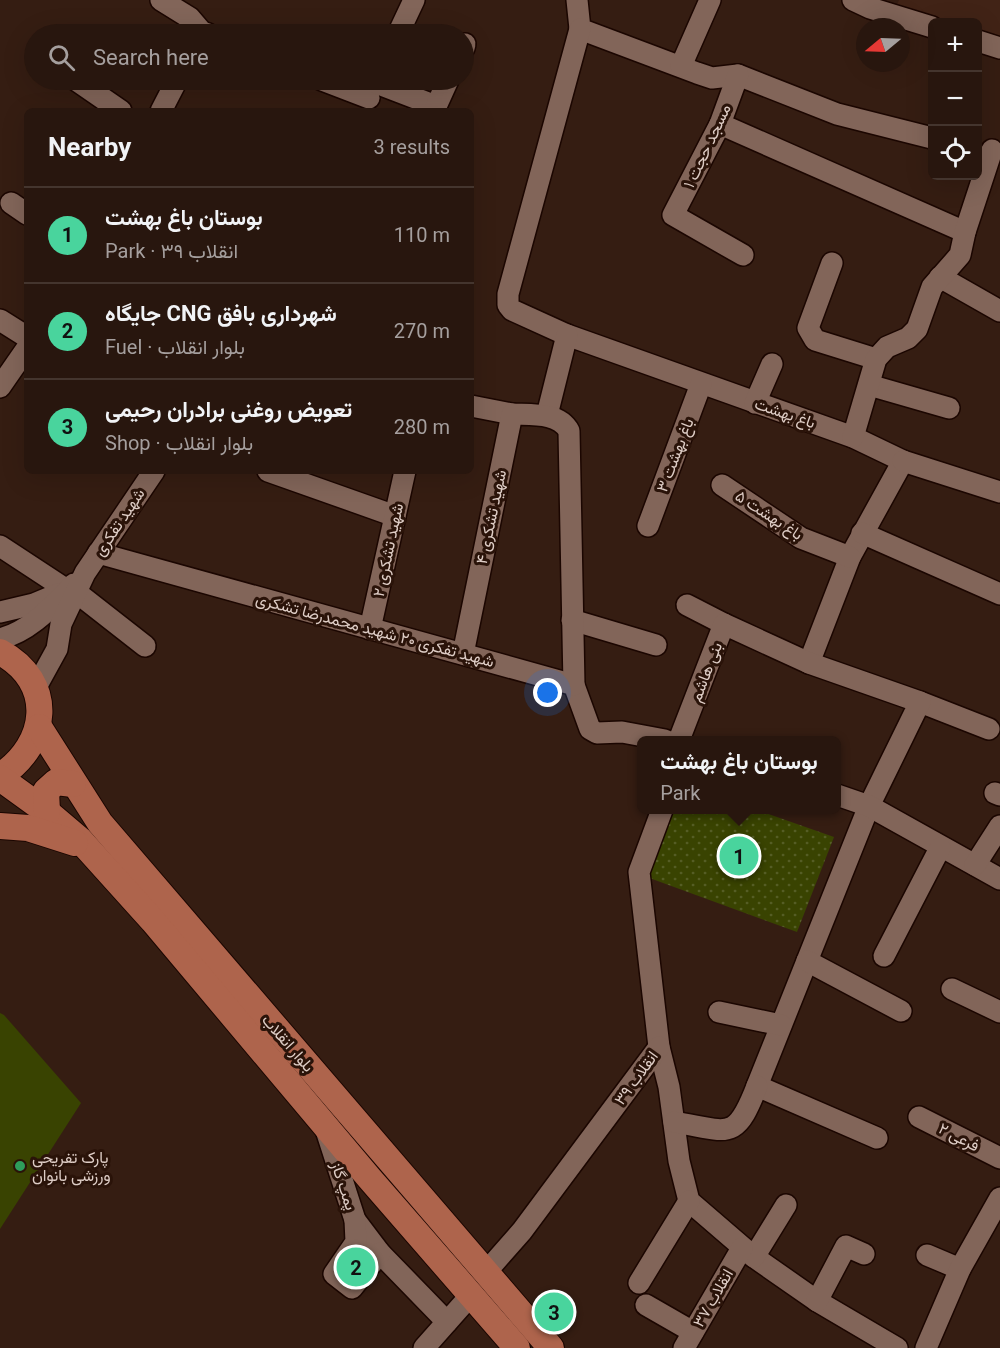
<!DOCTYPE html>
<html lang="en">
<head>
<meta charset="utf-8">
<style>
	:root { --surface:#28160e; --page:#34231c; --text:#f1f3f6; --muted:#a59f9e; --line:#44352e; --accent:#49d49d }
	body { margin:0; font-family:Roboto,Vazirmatn,sans-serif; background:var(--page); color:var(--text) }
	.controls { position:absolute; right:18px; top:18px; display:grid; overflow:hidden; border-radius:9px; box-shadow:0 6px 24px #0002 }
	.controls button { width:54px; height:54px; display:grid; place-items:center; padding:0; border:0; border-bottom:2px solid var(--line); background:var(--surface); color:var(--text); font:30px sans-serif }
	.compass { position:absolute; left:856px; top:18px; width:54px; height:54px; border-radius:50%; background:var(--surface); box-shadow:0 6px 24px #0002; rotate:251deg }
	.you { position:absolute; left:548px; top:693px; width:21px; height:21px; margin:-15px; border:4px solid #fff; border-radius:50%; background:#1a73e8; box-shadow:0 0 0 9px #1a73e833 }
	.badge { display:grid; place-items:center; width:39px; height:39px; border-radius:50%; background:var(--accent); color:#111; font-size:20px; font-weight:700 }
	.pin { position:absolute; translate:-50% -50%; border:3px solid #fff; box-shadow:0 2px 6px #0006 }
	.popup { position:absolute; left:637px; top:736px; width:204px; height:78px; box-sizing:border-box; display:grid; place-content:center; border-radius:9px; background:var(--surface); filter:drop-shadow(0 2px 4px #0005); font-size:20px; white-space:nowrap; color:var(--muted) }
	.popup b { font-size:22px; color:var(--text) }
	.popup::after { content:''; position:absolute; left:50%; top:100%; margin-left:-12px; border:12px solid transparent; border-top-color:var(--surface) }
	.list { margin:0; padding:0; list-style:none }
	h2 { display:flex; justify-content:space-between; align-items:center; height:78px; margin:0; padding:0 24px; font-size:26px }
	h2 small { font-size:20px; font-weight:400; color:var(--muted) }
	.list li { display:grid; grid-template-columns:39px 1fr auto; gap:18px; align-items:center; box-sizing:border-box; height:96px; padding:0 24px; border-top:2px solid var(--line) }
	.list b { display:block; font-size:22px; white-space:nowrap }
	.list p { margin:0; font-size:20px; white-space:nowrap; color:var(--muted) }
	.list em { font-size:20px; font-style:normal; color:var(--muted) }
	.icon { flex:none; width:33px; height:33px; fill:none; stroke:currentColor; stroke-width:2; stroke-linecap:round; stroke-linejoin:round }
	.map { position:relative; flex:none; width:1000px; height:1348px; overflow:hidden }
	.search { position:absolute; background:var(--surface); box-shadow:0 6px 24px #0002; left:24px; top:24px; width:450px; height:66px; display:flex; align-items:center; gap:15px; box-sizing:border-box; padding:0 21px; border-radius:33px; color:var(--muted); font-size:22px }
	.panel { position:absolute; background:var(--surface); box-shadow:0 6px 24px #0002; left:24px; top:108px; width:450px; height:366px; border-radius:9px }
	.map>svg:first-child { display:block }
	.built { fill:#412316 }
	.grass { fill:#394301 }
	.park { fill:url(#park-dots) }
	.lines { fill:none; stroke-linecap:round; stroke-linejoin:round }
	.minor-casing { stroke:#1b0601; stroke-width:24 }
	.major-casing { stroke:#1b0601; stroke-width:28 }
	.minor { stroke:#826559; stroke-width:21 }
	.major { stroke:#ae644c; stroke-width:26 }
	.leisure-dot { fill:#2e9e5b; stroke:#2a1309; stroke-width:2 }
	.labels { text-anchor:middle; dominant-baseline:central; stroke-width:6; stroke-linejoin:round; paint-order:stroke }
	.street-label { font-size:16px; fill:#decdc6; stroke:#2a1309 }
	.poi-label { font-size:16px; fill:#decdc6; stroke:#2a1309; text-anchor:start }
</style>
</head>
<body>
<div class="map">
<svg width="1000" height="1348" viewBox="0 0 1000 1348">
	<defs>
		<pattern id="park-dots" width="8" height="8" patternUnits="userSpaceOnUse" patternTransform="scale(1.5)"><rect width="8" height="8" fill="#394301"/><path d="M2 2h.1M6 6h.1" fill="none" stroke="#555d25" stroke-width="1.8" stroke-linecap="round"/></pattern>
	</defs>
	<rect width="100%" height="100%" fill="#351d12"/>
	<polygon class="built" points="899,0 1000,0 1000,39 978,32 978,22 943,22 895,9"/>
	<polygon class="grass" points="0,1013 4,1015 81,1103 0,1229"/>
	<polygon class="park" points="669,810 757,810 834,837 797,932 644,876"/>
	<g class="lines">
		<g class="minor-casing">
			<g id="minor">
				<polyline points="161,0 190,18 202,32 208,34"/>
				<polyline points="577,0 580,29 697,73 712,78 738,75 837,114 932,138"/>
				<polyline points="853,0 870,8 932,27"/>
				<polyline points="580,29 508,294 508,305 512,310 567,335 853,437 903,461 850,557 809,663"/>
				<polyline points="398,34 414,0"/>
				<polyline points="978,41 1000,48"/>
				<polyline points="464,48 465,44"/>
				<polyline points="681,66 710,0"/>
				<polyline points="738,75 720,124 673,215 743,255"/>
				<polyline points="76,80 121,111"/>
				<polyline points="322,80 369,98"/>
				<polyline points="376,83 436,106"/>
				<polyline points="161,111 177,80"/>
				<polyline points="434,111 448,80"/>
				<polyline points="720,124 965,232"/>
				<polyline points="11,203 27,214"/>
				<polyline points="832,263 808,328 815,340 876,359"/>
				<polyline points="940,277 1000,311"/>
				<polyline points="0,320 27,337"/>
				<polyline points="869,385 949,408"/>
				<polyline points="0,387 27,348"/>
				<polyline points="755,403 772,364"/>
				<polyline points="471,406 512,414"/>
				<polyline points="547,415 567,335"/>
				<polyline points="853,437 876,359 887,347 908,338 917,329 932,287 960,255 965,232 992,150"/>
				<polyline points="903,461 1000,492"/>
				<polyline points="268,471 395,516"/>
				<polyline points="722,485 801,538 850,557"/>
				<polyline points="648,526 701,384"/>
				<polyline points="862,533 1000,594"/>
				<polyline points="0,546 67,590"/>
				<polyline points="98,553 574,685 590,729 597,733 622,732 665,740"/>
				<polyline points="76,592 145,646"/>
				<polyline points="687,605 724,624"/>
				<polyline points="0,612 34,604 58,594"/>
				<polyline points="572,620 656,645"/>
				<polyline points="370,629 405,471"/>
				<path d="M0,639C31,631 52,606 74,584"/>
				<path d="M463,654L512,414C531,415 559,412 569,431L574,685"/>
				<polyline points="35,689 57,649 61,624 85,573 154,471"/>
				<polyline points="920,702 989,729"/>
				<polyline points="679,740 724,624 809,663 920,702 869,806 757,1086 877,1138"/>
				<polyline points="995,793 1000,795"/>
				<polyline points="837,795 869,806 1000,879"/>
				<polyline points="662,810 639,872 659,1047 669,1087 679,1161 689,1201 754,1257 817,1301 897,1348"/>
				<polyline points="975,865 1000,826"/>
				<polyline points="884,956 940,848"/>
				<polyline points="807,961 901,1011"/>
				<polyline points="952,989 1000,1012"/>
				<polyline points="719,1012 781,1025"/>
				<polyline points="919,1117 1000,1158"/>
				<path d="M674,1122C729,1131 735,1143 757,1086"/>
				<polyline points="326,1130 355,1220 380,1253 447,1322"/>
				<polyline points="355,1220 356,1242 334,1274 352,1288 380,1253"/>
				<polyline points="927,1255 960,1269"/>
				<polyline points="754,1257 786,1205"/>
				<polyline points="486,1272 522,1231 659,1047"/>
				<polyline points="639,1283 689,1201"/>
				<polyline points="817,1301 846,1246 864,1254"/>
				<polyline points="646,1305 693,1332"/>
				<polyline points="424,1348 471,1295"/>
				<polyline points="684,1348 742,1248"/>
				<polyline points="926,1348 960,1269 1000,1198"/>
			</g>
		</g>
		<g class="major-casing">
			<g id="major">
				<path d="M0,652C56,682 49,744 0,776"/>
				<polyline points="39,727 100,823 551,1348"/>
				<polyline points="0,778 47,812 80,840 153,921 370,1179 517,1348"/>
				<polyline points="47,812 46,791 56,782 73,784"/>
				<polyline points="0,826 28,828 75,843"/>
			</g>
		</g>
		<use href="#minor" class="minor"/>
		<use href="#major" class="major"/>
	</g>
	<circle class="leisure-dot" cx="20" cy="1166" r="6"/>
	<g class="labels">
		<g class="street-label">
			<text transform="translate(707 146) rotate(-65)">مسجد حجت ۱</text>
			<text transform="translate(785 413) rotate(19)">باغ بهشت</text>
			<text transform="translate(675 455) rotate(-69)">باغ بهشت ۳</text>
			<text transform="translate(769 515) rotate(33)">باغ بهشت ۵</text>
			<text transform="translate(491 517) rotate(-78)">شهید تشکری ۴</text>
			<text transform="translate(119 522) rotate(-56)">شهید تفکری</text>
			<text transform="translate(388 550) rotate(-78)">شهید تشکری ۲</text>
			<text transform="translate(375 630) rotate(15)">شهید تفکری ۲۰ شهید محمدرضا تشکری</text>
			<text transform="translate(706 672) rotate(-69)">بنی هاشم</text>
			<text transform="translate(288 1043) rotate(49)">بلوار انقلاب</text>
			<text transform="translate(636 1078) rotate(-54)">انقلاب ۳۹</text>
			<text transform="translate(959 1137) rotate(27)">فرعی ۲</text>
			<text transform="translate(344 1186) rotate(72)">پمپ گاز</text>
			<text transform="translate(713 1298) rotate(-60)">انقلاب ۳۷</text>
		</g>
		<g class="poi-label">
			<text x="32" y="1157">پارک تفریحی<tspan x="32" dy="18">ورزشی بانوان</tspan></text>
		</g>
	</g>
</svg>
<div class="controls">
<button>+</button>
<button>−</button>
<button><svg class="icon" aria-label="locate" viewBox="0 0 24 24"><circle cx="12" cy="12" r="6"/><path d="M12 2v4M12 18v4M2 12h4M18 12h4"/></svg></button>
</div>
<svg class="compass" viewBox="-18 -18 36 36"><path d="M0-13l5 13h-10z" fill="#e53935"/><path d="M0 13l5-13h-10z" fill="#a59f9e"/></svg>
<div class="you"></div>
<div class="pin badge" style="left:739px;top:856px">1</div>
<div class="popup"><b>بوستان باغ بهشت</b>Park</div>
<div class="pin badge" style="left:356px;top:1267px">2</div>
<div class="pin badge" style="left:554px;top:1312px">3</div>
<div class="search"><svg class="icon" aria-label="search" viewBox="0 0 24 24"><circle cx="10" cy="10" r="6"/><path d="M15 15l6 6"/></svg>Search here</div>
<section class="panel">
<h2>Nearby<small>3 results</small></h2>
<ul class="list">
<li><span class="badge">1</span><div><b>بوستان باغ بهشت</b><p>Park · انقلاب ۳۹</p></div><em>110 m</em></li>
<li><span class="badge">2</span><div><b>جایگاه CNG شهرداری بافق</b><p>Fuel · بلوار انقلاب</p></div><em>270 m</em></li>
<li><span class="badge">3</span><div><b>تعویض روغنی برادران رحیمی</b><p>Shop · بلوار انقلاب</p></div><em>280 m</em></li>
</ul>
</section>
</div>
</body>
</html>
